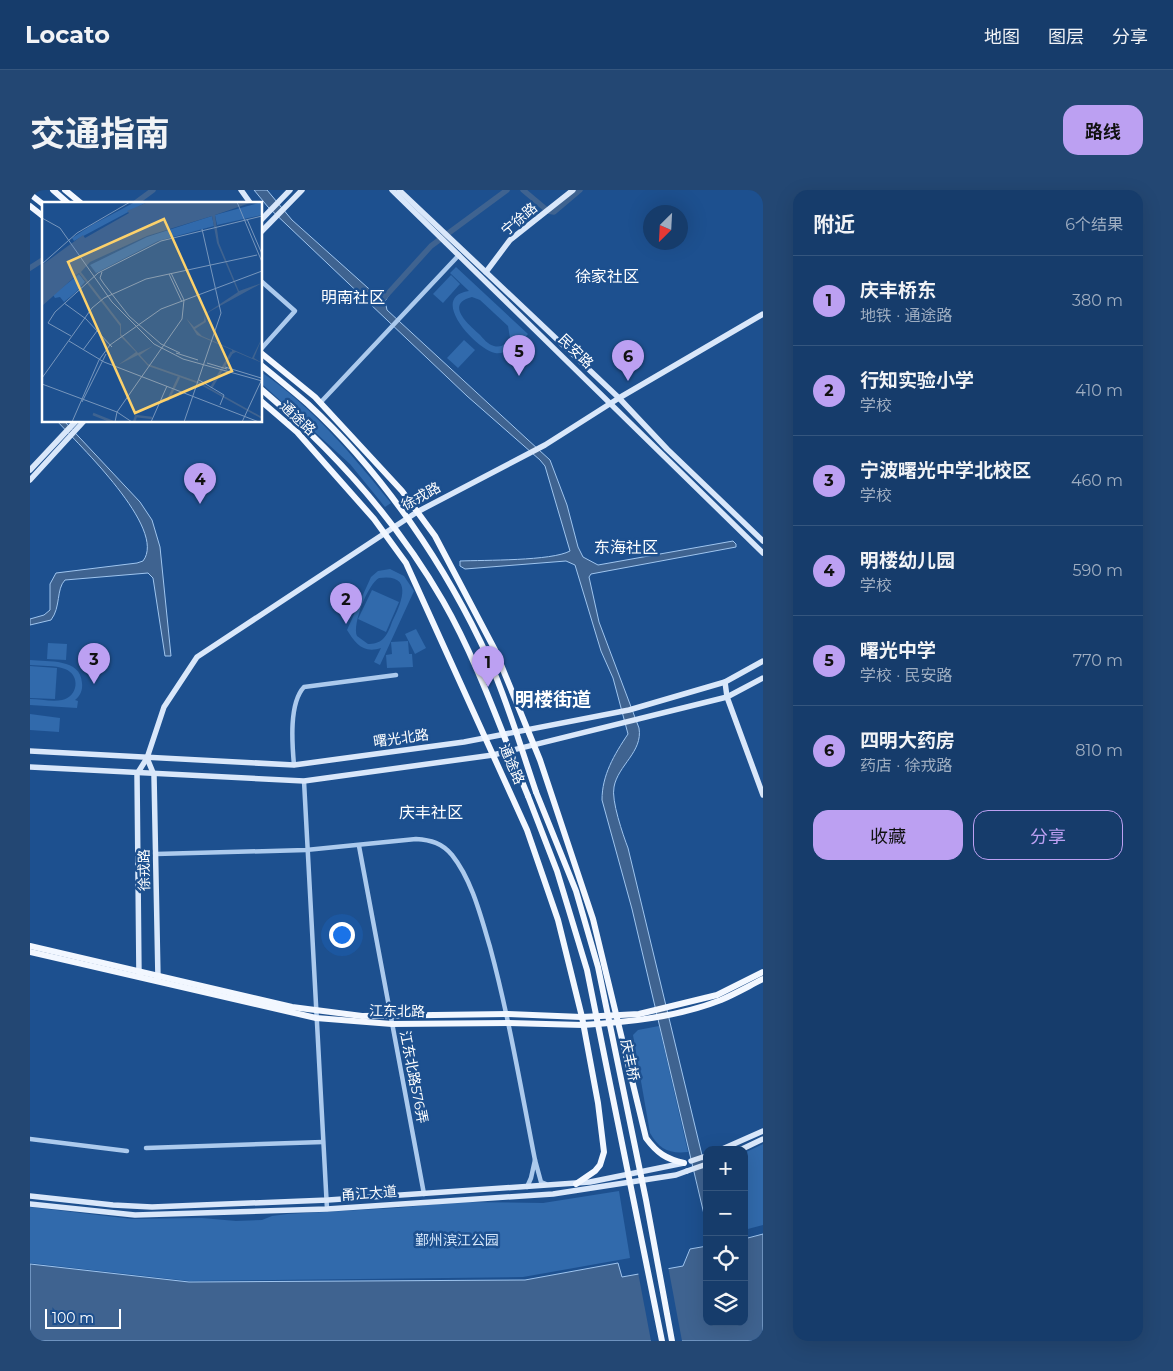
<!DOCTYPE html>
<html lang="zh">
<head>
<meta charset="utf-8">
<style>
	:root { --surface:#163c6b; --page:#234773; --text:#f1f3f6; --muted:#9eadc1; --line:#35567e; --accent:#bca0f2 }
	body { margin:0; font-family:Montserrat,"Noto Sans SC",sans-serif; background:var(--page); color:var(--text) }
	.controls { position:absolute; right:15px; bottom:15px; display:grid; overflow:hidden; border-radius:10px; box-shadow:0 5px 20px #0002 }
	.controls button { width:45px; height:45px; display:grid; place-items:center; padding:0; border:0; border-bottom:1px solid var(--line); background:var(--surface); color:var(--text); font:25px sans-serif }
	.compass { position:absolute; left:613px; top:15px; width:45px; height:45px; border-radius:50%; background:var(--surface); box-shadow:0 5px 20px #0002; rotate:204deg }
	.scale { position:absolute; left:15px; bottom:12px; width:76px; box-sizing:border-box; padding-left:5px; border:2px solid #fff; border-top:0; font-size:14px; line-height:18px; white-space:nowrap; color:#fff; -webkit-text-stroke:4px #1d508f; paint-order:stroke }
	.you { position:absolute; left:311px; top:744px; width:18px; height:18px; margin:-12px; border:4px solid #fff; border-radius:50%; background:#1a73e8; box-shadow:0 0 0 8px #1a73e833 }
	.badge { display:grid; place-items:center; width:32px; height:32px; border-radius:50%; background:var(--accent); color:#111; font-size:16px; font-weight:700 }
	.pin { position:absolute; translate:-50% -41px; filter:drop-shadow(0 1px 2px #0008) }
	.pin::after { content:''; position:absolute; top:26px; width:18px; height:15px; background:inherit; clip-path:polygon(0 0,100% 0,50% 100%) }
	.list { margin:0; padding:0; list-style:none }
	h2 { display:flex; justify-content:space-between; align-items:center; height:65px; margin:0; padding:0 20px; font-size:21px }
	h2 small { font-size:16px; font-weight:400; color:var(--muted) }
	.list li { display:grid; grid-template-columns:32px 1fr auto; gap:15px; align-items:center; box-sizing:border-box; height:90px; padding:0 20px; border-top:1px solid var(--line) }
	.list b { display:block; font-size:19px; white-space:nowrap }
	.list p { margin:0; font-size:16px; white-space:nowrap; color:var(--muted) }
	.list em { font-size:16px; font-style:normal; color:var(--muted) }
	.actions { display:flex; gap:10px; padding:15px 20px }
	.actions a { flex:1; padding:11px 0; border:1px solid var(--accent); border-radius:15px; text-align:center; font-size:18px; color:var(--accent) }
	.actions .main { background:var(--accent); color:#111 }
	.icon { flex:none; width:28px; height:28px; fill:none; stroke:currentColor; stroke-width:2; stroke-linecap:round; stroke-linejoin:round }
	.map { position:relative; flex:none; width:733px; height:1151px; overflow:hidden; border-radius:15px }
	header { display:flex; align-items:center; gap:30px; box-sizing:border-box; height:70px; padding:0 25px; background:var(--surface); border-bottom:1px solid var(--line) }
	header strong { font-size:24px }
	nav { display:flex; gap:28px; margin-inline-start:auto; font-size:18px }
	.intro { display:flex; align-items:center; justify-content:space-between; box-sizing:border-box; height:120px; padding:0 30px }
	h1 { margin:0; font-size:35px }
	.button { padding:12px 22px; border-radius:15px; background:var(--accent); color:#111; font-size:18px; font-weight:700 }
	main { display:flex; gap:30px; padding:0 30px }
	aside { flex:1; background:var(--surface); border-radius:15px; box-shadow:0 5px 20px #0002 }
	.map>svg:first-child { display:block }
	.green { fill:#316aac; fill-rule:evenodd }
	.water { fill:#3f6390; stroke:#9fc5ef }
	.pier { fill:#1d508f }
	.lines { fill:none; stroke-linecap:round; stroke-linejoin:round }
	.canal { stroke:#3f6390; stroke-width:5.5 }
	.street { stroke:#accaed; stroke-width:4.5 }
	.secondary { stroke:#d9e7fa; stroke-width:5.5 }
	.primary { stroke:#f2f7ff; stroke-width:6 }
	.secondary-bridge { stroke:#d9e7fa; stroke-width:5.5 }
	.primary-bridge { stroke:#f2f7ff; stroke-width:6 }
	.labels { text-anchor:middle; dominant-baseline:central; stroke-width:5; stroke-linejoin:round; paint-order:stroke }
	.street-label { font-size:14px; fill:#fff; stroke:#1d508f }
	.park-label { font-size:14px; fill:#d2e4f9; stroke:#1d508f }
	.quarter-label { font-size:16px; fill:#fff; stroke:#1d508f }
	.district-label { font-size:19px; font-weight:bold; fill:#fff; stroke:#1d508f }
	.inset-river { fill:none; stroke:#3f6390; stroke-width:2.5 }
	.inset-road { fill:none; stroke:#7796bc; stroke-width:1 }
	.view { fill:#fcd16b; fill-opacity:0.15; stroke:#fcd16b; stroke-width:2.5 }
	.inset-edge { fill:none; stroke:#fff; stroke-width:2.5 }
</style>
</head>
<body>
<header>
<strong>Locato</strong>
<nav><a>地图</a><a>图层</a><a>分享</a></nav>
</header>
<div class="intro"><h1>交通指南</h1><a class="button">路线</a></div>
<main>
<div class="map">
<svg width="733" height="1151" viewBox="0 0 733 1151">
	<rect width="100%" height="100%" fill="#1d508f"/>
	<g class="green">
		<path d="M426,77L498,144L493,150L488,146L480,160C475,162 470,164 465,163C447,160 397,107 439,101L420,83ZM442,107L450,110L478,136L480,148C477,154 471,158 464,156C458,155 453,148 449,144C439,135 414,114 442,107Z"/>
		<polygon points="421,85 430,94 413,113 403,104"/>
		<polygon points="434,150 445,160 428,178 417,168"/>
		<path d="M231,182C282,216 323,266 361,313L355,317L320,274L231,193Z"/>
		<path d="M360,379L374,386L384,401L350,475L344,472L351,458C333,464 325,453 317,440L341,387L348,381ZM349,388C385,383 371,414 362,432C360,438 357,445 353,449C349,453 343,454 338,454L327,446C322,434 338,394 349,388Z"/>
		<polygon points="342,400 369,412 356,442 328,429"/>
		<polygon points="386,439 396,458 385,464 375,444"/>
		<polygon points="378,451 379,464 382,464 383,477 357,478 356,465 362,464 361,452"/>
		<polygon points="18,453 37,454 36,470 17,469"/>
		<path d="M0,470C18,472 51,468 52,493C53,500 50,506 45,510L48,511L47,518L0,515V509C10,509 22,512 32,510C48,507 51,485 35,479C25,475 11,476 0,475Z"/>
		<polygon points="0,476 27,478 25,509 0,508"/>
		<polygon points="0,524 30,528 29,542 0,540"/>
		<path d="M629,836L658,962C639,964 629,959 620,943L603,845L608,840Z"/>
		<polygon points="733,954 733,1035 714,1040 714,963"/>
		<polygon points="589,1001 600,1068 493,1087 159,1091 0,1073 0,1017 102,1029 172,1028 206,1031 232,1030 242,1026 257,1024 366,1018 427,1012 513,1013"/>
	</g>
	<g class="water">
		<path d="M224,0H237L262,30L347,106H352L355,102L359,105L355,111L357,120L497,249L520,270L537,315L548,357L553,367L568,375L703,351L706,354V357L561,384L559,387L569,432L609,538C613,562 588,575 584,597C581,610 593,645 598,658L677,986V1037L602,719L572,610C572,585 584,565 598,544L583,488L571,461L545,375L536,371L435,379L430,376V371C454,370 522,371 540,361L515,276L510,270L437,206L238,17Z"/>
		<path d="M27,231H34L110,312L122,330L130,357L141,466H135L123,388L118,383L35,390C26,399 31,417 21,430L0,435V429L14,425L20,420V394L26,383L107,373L113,371C138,339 48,254 27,231Z"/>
		<polygon points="733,1044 733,1151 0,1151 0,1074 159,1092 495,1090 588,1073 592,1087 653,1076 660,1059 677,1056 677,1132 714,1132 714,1049"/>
	</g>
	<polygon class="pier" points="638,1076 652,1151 621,1151 608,1082"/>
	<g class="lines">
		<g class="canal">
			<polyline points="493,0 518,21 524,22 550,0"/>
			<polyline points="104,14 123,0"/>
			<polyline points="0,78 14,69"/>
			<polyline points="353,109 401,56 477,0"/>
		</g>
		<g class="street">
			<polyline points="231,91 265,121 231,159"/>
			<polyline points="290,213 429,65"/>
			<path d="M264,575C262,553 259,513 274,497L366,485"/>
			<polyline points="274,591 297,1019"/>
			<polyline points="329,656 394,1004"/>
			<path d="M126,664L276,660L386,649C401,650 412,653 422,665C442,690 451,727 460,757C479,827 491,899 505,970"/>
			<polyline points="0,949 97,961"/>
			<polyline points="116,958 293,952"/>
			<polyline points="497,997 501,988 505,970 511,992 516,994"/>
		</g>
		<g class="secondary">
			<polyline points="211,0 221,14"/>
			<polyline points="362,0 733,363"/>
			<polyline points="369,0 589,208 637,259 733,351"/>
			<polyline points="231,30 260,0"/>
			<polyline points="231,42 272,0"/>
			<polyline points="456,82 480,50 543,0"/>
			<polyline points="0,280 46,231"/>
			<polyline points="0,290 54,231"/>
			<polyline points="695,492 697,507 733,605"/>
			<polyline points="0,561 264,575 434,552 599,520 695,492 733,471"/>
			<polyline points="117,568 124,585 128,789"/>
			<polyline points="0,577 274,591 463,565 697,507 733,488"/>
			<polyline points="109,786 107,584 117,568 134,517 167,467 387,322 515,255 589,208 733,124"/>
			<polyline points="690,960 733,941"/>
			<polyline points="710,960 733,949"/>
			<polyline points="0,1006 83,1015 122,1017 298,1010 560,992 654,973"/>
			<polyline points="0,1014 105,1025 297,1019 523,1004 646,985 657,981"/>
		</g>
		<g class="primary">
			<polyline points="23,0 39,14"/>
			<polyline points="35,0 52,14"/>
			<polyline points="0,4 14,15"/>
			<polyline points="0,16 14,27"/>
			<path d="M231,163L285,207L372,301L405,346L465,460L510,570L563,729L616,948C627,963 636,969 654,973"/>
			<path d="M231,175C247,188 263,201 278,214C353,283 417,377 459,470C478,513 491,558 506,602"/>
			<path d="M231,199C303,260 366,329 413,411C448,472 471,541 498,606"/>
			<polyline points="231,211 267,242 344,329 376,373 497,640 528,730 552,827 568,913 574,962 570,975 565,981 546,994"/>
			<polyline points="0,756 262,817 332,826 478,824 552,827 609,824 687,805 733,782"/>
			<path d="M0,762L286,828L362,834L479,833L553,835C599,832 648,827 691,810C705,804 719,796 733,789"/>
		</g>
		<g class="secondary-bridge">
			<polyline points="661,971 676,966"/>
			<polyline points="657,981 677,974"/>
		</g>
		<g class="primary-bridge">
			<polyline points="506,602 546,701 568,777 616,1010 642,1151"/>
			<polyline points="498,606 527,681 557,780 632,1151"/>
		</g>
	</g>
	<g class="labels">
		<g class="street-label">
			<text transform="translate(489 29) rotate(-40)">宁徐路</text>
			<text transform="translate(546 161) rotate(44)">民安路</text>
			<text transform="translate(268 228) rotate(43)">通途路</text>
			<text transform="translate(391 306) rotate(-29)">徐戎路</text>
			<text transform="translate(371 548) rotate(-8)">曙光北路</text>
			<text transform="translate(482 574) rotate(67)">通途路</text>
			<text transform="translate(114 680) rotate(-91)">徐戎路</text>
			<text transform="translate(367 821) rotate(1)">江东北路</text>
			<text transform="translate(600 870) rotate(78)">庆丰桥</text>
			<text transform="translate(384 887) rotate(79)">江东北路576弄</text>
			<text transform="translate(339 1003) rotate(-4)">甬江大道</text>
		</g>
		<g class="park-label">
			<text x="427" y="1050">鄞州滨江公园</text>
		</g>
		<g class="quarter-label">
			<text x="577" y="86">徐家社区</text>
			<text x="323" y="107">明南社区</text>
			<text x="596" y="357">东海社区</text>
			<text x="401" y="622">庆丰社区</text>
		</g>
		<g class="district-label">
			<text x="523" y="509">明楼街道</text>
		</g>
	</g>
	<g transform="translate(12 12)">
		<rect width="220" height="220" fill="#1d508f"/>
		<path d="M93,0H105L32,39L30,36L50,23ZM220,0V13L175,23L173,13ZM170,14L172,24L116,39L54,71L48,63L105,35ZM37,72L43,80L34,90L22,100L18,95L13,96L11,93Z" fill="#316aac"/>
		<path d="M106,0H211L173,13L177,41L197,89L220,81L167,110L163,114L164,120L153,127L160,134L210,156L220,136L212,156L220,161L194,150L190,152V148L155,133L144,116L152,125L162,119L163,112L196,90L175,41L170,14L105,34L48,60L39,70L79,122V132L96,151L111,144L98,153L106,162L157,180L220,215V217L157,182L106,164L96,153L76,163L94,150L78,134V124L37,71L0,104V63L41,33L43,36L87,11L85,9Z" fill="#3f6390"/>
		<path class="inset-river" d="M169,186L190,150M119,198H126L137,175M51,212L71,220M92,220L94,214L110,216"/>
		<path class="inset-road" d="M195,0L220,60M0,16L18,26L70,100L112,142L141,157L220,179M205,17L220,52M0,62L35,31L88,0M60,70L58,76L62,82L87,114L119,142L138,151M127,72L140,100M22,101L44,117L70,145M29,134L6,121L13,110L56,71L119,39L220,14M27,139L62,160L217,220M41,148L55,129M134,151L156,158M165,161L185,167M183,165L219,176M0,176L50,106L62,96L104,77L215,53M157,178L182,193L178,203M0,182L75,210L90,220M40,200L64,152M30,220L57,158L68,143L119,107L220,69M73,220L75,210L140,117L142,98L129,71M109,220L125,184M142,220L179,111L160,27M200,220L220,177"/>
		<path class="view" d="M122,17L190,169L93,211L26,60Z"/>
		<rect width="220" height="220" class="inset-edge"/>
	</g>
</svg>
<div class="controls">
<button>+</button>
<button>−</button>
<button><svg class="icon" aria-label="locate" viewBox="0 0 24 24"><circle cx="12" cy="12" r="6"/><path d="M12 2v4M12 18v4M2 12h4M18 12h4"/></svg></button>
<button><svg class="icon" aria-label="layers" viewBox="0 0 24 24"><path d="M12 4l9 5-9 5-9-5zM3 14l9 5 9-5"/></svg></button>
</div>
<svg class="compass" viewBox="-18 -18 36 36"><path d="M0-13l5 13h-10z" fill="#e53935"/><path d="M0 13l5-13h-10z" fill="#9eadc1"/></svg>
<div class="scale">100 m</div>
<div class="you"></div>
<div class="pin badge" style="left:458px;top:497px">1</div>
<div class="pin badge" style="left:316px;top:434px">2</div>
<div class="pin badge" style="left:64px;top:494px">3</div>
<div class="pin badge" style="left:170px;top:314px">4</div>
<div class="pin badge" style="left:489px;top:186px">5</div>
<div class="pin badge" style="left:598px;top:191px">6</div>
</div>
<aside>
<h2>附近<small>6个结果</small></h2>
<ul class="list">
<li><span class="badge">1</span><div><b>庆丰桥东</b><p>地铁 · 通途路</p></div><em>380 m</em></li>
<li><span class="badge">2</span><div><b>行知实验小学</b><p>学校</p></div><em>410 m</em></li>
<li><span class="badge">3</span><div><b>宁波曙光中学北校区</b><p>学校</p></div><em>460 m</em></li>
<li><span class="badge">4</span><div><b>明楼幼儿园</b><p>学校</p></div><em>590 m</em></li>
<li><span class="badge">5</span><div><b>曙光中学</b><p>学校 · 民安路</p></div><em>770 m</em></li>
<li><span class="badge">6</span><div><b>四明大药房</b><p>药店 · 徐戎路</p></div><em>810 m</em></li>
</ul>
<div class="actions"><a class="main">收藏</a><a>分享</a></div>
</aside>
</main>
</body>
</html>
